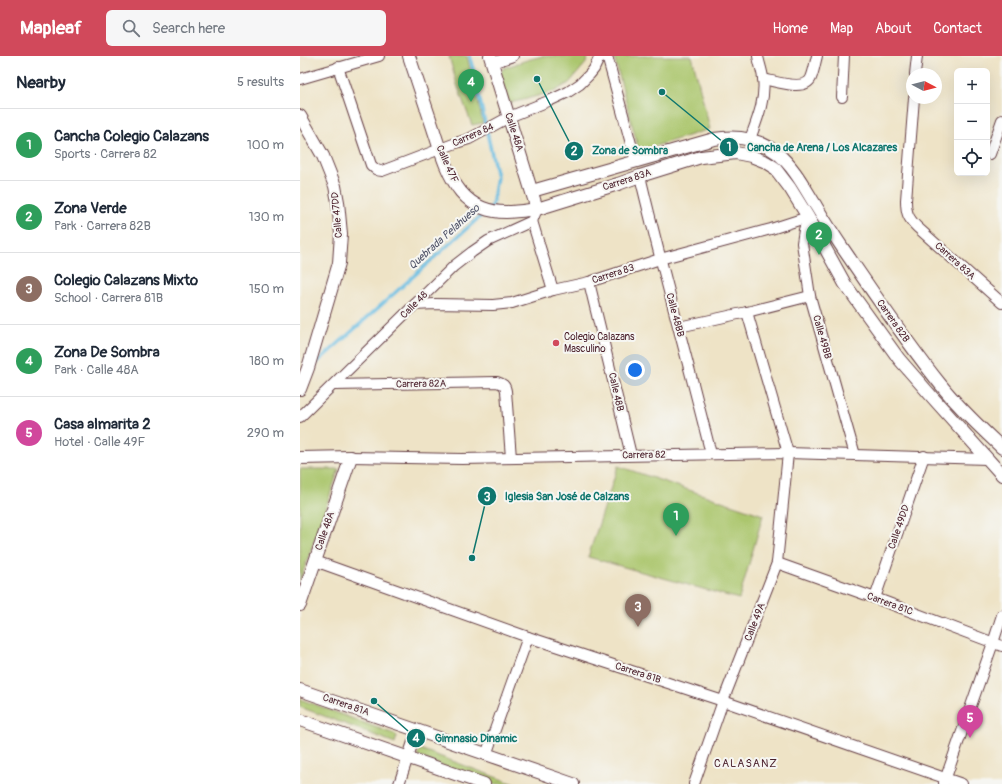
<!DOCTYPE html>
<html lang="en">
<head>
<meta charset="utf-8">
<style>
	:root { --surface:#fff; --page:#f6f6f7; --text:#1f2937; --muted:#747a83; --line:#e0e1e3; --accent:#d1495b }
	body { margin:0; font-family:Pangolin,sans-serif; background:var(--page); color:var(--text) }
	.controls { position:absolute; right:12px; top:12px; display:grid; overflow:hidden; border-radius:6px; box-shadow:0 4px 16px #0002 }
	.controls button { width:36px; height:36px; display:grid; place-items:center; padding:0; border:0; border-bottom:1px solid var(--line); background:var(--surface); color:var(--text); font:20px sans-serif }
	.compass { position:absolute; left:606px; top:12px; width:36px; height:36px; border-radius:50%; background:var(--surface); box-shadow:0 4px 16px #0002; rotate:97deg }
	.you { position:absolute; left:335px; top:314px; width:14px; height:14px; margin:-10px; border:3px solid #fff; border-radius:50%; background:#1a73e8; box-shadow:0 0 0 6px #1a73e833 }
	.badge { display:grid; place-items:center; width:26px; height:26px; border-radius:50%; background:var(--accent); color:#fff; font-size:13px; font-weight:700 }
	.pin { position:absolute; translate:-50% -33px; filter:drop-shadow(0 1px 2px #0008) }
	.pin::after { content:''; position:absolute; top:21px; width:14px; height:12px; background:inherit; clip-path:polygon(0 0,100% 0,50% 100%) }
	.list { margin:0; padding:0; list-style:none }
	h2 { display:flex; justify-content:space-between; align-items:center; height:52px; margin:0; padding:0 16px; font-size:17px }
	h2 small { font-size:13px; font-weight:400; color:var(--muted) }
	.list li { display:grid; grid-template-columns:26px 1fr auto; gap:12px; align-items:center; box-sizing:border-box; height:72px; padding:0 16px; border-top:1px solid var(--line) }
	.list b { display:block; font-size:15px; white-space:nowrap }
	.list p { margin:0; font-size:13px; white-space:nowrap; color:var(--muted) }
	.list em { font-size:13px; font-style:normal; color:var(--muted) }
	.icon { flex:none; width:22px; height:22px; fill:none; stroke:currentColor; stroke-width:2; stroke-linecap:round; stroke-linejoin:round }
	.map { position:relative; flex:none; width:702px; height:728px; overflow:hidden }
	header { display:flex; align-items:center; gap:24px; box-sizing:border-box; height:56px; padding:0 20px; background:var(--accent); color:#fff }
	header strong { font-size:19px }
	nav { display:flex; gap:22px; margin-inline-start:auto; font-size:14px }
	.search { width:280px; height:36px; background:var(--page); display:flex; align-items:center; gap:10px; box-sizing:border-box; padding:0 14px; border-radius:6px; color:var(--muted); font-size:15px }
	main { display:flex }
	aside { flex:1; background:var(--surface) }
	.map>svg:first-child { display:block }
	.green { fill:#abc66d; stroke:#7a724c }
	.lines { fill:none; stroke-linecap:round; stroke-linejoin:round }
	.stream { stroke:#64bbe1; stroke-width:3.5 }
	.minor-casing { stroke:#633c42; stroke-width:12 }
	.tertiary-casing { stroke:#633c42; stroke-width:14 }
	.minor { stroke:#fff; stroke-width:10 }
	.tertiary { stroke:#fff; stroke-width:12 }
	.poi-dot { fill:#d1495b; stroke:#f6f6f2; stroke-width:1.5 }
	.labels { text-anchor:middle; dominant-baseline:central; stroke-width:4; stroke-linejoin:round; paint-order:stroke }
	.street-label { font-size:10px; fill:#4a1f2b; stroke:#f6f6f2 }
	.poi-label { font-size:10px; fill:#4a1f2b; stroke:#f6f6f2; text-anchor:start }
	.water-label { font-size:11px; font-style:italic; fill:#53566b; stroke:#f6f6f2 }
	.neighbourhood-label { font-size:11px; letter-spacing:1px; fill:#4a1f2b; stroke:#f6f6f2 }
	.leader { fill:none; stroke:#0f766e; stroke-width:1.5 }
	.callout-dot { fill:#0f766e; stroke:#f6f6f2; stroke-width:1.5 }
	.mark-label { font-size:12px; text-anchor:middle; font-weight:bold; fill:#fff }
	.callout-label { font-size:11px; text-anchor:middle; font-weight:bold; fill:#0f766e; stroke:#f6f6f2; stroke-width:4; stroke-linejoin:round; paint-order:stroke }
</style>
</head>
<body>
<header>
<strong>Mapleaf</strong>
<div class="search"><svg class="icon" aria-label="search" viewBox="0 0 24 24"><circle cx="10" cy="10" r="6"/><path d="M15 15l6 6"/></svg>Search here</div>
<nav><a>Home</a><a>Map</a><a>About</a><a>Contact</a></nav>
</header>
<main>
<aside>
<h2>Nearby<small>5 results</small></h2>
<ul class="list">
<li><span class="badge" style="background:#2e9e5b">1</span><div><b>Cancha Colegio Calazans</b><p>Sports · Carrera 82</p></div><em>100 m</em></li>
<li><span class="badge" style="background:#2e9e5b">2</span><div><b>Zona Verde</b><p>Park · Carrera 82B</p></div><em>130 m</em></li>
<li><span class="badge" style="background:#8d6e63">3</span><div><b>Colegio Calazans Mixto</b><p>School · Carrera 81B</p></div><em>150 m</em></li>
<li><span class="badge" style="background:#2e9e5b">4</span><div><b>Zona De Sombra</b><p>Park · Calle 48A</p></div><em>180 m</em></li>
<li><span class="badge" style="background:#d1479c">5</span><div><b>Casa almarita 2</b><p>Hotel · Calle 49F</p></div><em>290 m</em></li>
</ul>
</aside>
<div class="map">
<svg width="702" height="728" viewBox="0 0 702 728">
	<rect width="100%" height="100%" fill="#f6f6f2"/>
	<filter id="ink" filterUnits="userSpaceOnUse"><feTurbulence type="fractalNoise" baseFrequency=".025" numOctaves="2"/><feDisplacementMap in="SourceGraphic" scale="8" xChannelSelector="R" yChannelSelector="G"/><feConvolveMatrix kernelMatrix="1 2 1 2 8 2 1 2 1" color-interpolation-filters="sRGB"/></filter>
	<filter id="wash" filterUnits="userSpaceOnUse"><feTurbulence type="fractalNoise" baseFrequency=".012" numOctaves="4" result="noise"/><feDisplacementMap in="SourceGraphic" scale="16" xChannelSelector="R" yChannelSelector="G"/><feGaussianBlur stdDeviation="0.9" result="paint"/><feColorMatrix in="noise" values="0 0 0 0 0 0 0 0 0 0 0 0 0 0 0 0 0 1.4 0 .05"/><feComposite in="paint" operator="in"/></filter>
	<g filter="url(#wash)">
		<rect width="100%" height="100%" fill="#eee3c6"/>
		<g class="green">
			<polygon points="149,0 167,0 183,67 172,69 157,29"/>
			<polygon points="242,0 288,0 286,7 269,27 255,35 223,44 209,47 199,18 204,12 224,5"/>
			<polygon points="314,0 392,0 410,73 339,95"/>
			<polygon points="318,410 463,459 439,543 288,501"/>
			<polygon points="0,413 39,413 0,525"/>
			<polygon points="0,643 94,678 97,680 95,687 0,651"/>
			<polygon points="120,693 214,728 188,728 117,700"/>
		</g>
		<g class="lines">
			<polyline class="stream" points="12,311 192,150 197,121 170,0"/>
		</g>
	</g>
	<g filter="url(#ink)">
		<g class="lines">
			<g class="minor-casing">
				<g id="minor">
					<polyline points="307,0 336,106"/>
					<polyline points="192,7 213,0"/>
					<path d="M38,11L71,109C75,113 77,115 82,115L156,87L169,83L209,61L251,44L268,36L280,28L290,18L294,13L300,0"/>
					<polyline points="615,18 617,0"/>
					<polyline points="0,23 79,0"/>
					<path d="M463,23C474,25 505,36 511,22C514,15 515,7 517,0"/>
					<polyline points="542,41 544,0"/>
					<path d="M614,42L606,144C606,157 608,162 617,171L702,247"/>
					<path d="M450,83C457,64 466,43 463,22C462,14 459,7 458,0"/>
					<polyline points="690,98 702,64"/>
					<path d="M340,120C362,213 388,305 411,398"/>
					<polyline points="508,161 504,174 502,187 510,240 555,399"/>
					<polyline points="232,165 253,234"/>
					<polyline points="289,226 331,399"/>
					<polyline points="114,249 135,248 193,249 212,247 253,234 289,226 360,203 471,173 508,161"/>
					<polyline points="379,271 447,256 510,240"/>
					<path d="M34,329L197,326C203,328 205,329 206,335L211,402"/>
					<polyline points="0,361 154,210 172,196 188,185 232,165 237,153"/>
					<polyline points="51,401 162,403 488,397 687,403"/>
					<polyline points="15,505 228,581 423,645 662,728"/>
					<polyline points="477,507 575,542 702,590"/>
					<polyline points="575,542 624,400"/>
					<polyline points="186,699 228,581"/>
					<polyline points="644,727 693,587 702,559"/>
					<polyline points="99,728 117,674"/>
					<polyline points="394,728 423,645 477,507 488,397 447,256"/>
				</g>
			</g>
			<g class="tertiary-casing">
				<g id="tertiary">
					<path d="M109,0C117,24 125,48 133,72C140,94 147,119 161,136C167,143 175,149 183,152C200,159 220,155 237,153L318,128L340,120L401,101L436,97L451,100L466,106L474,111L490,132L508,161L545,228L599,303L633,342L702,419"/>
					<polyline points="190,0 237,153"/>
					<polyline points="0,60 23,100 35,130 38,146 41,178 39,207 8,312 0,333"/>
					<path d="M232,135L414,83C437,79 458,82 477,97C495,112 504,131 516,150C525,165 534,179 544,194C575,239 606,286 641,329C659,352 681,372 702,392"/>
					<polyline points="0,402 51,401 0,549"/>
					<polyline points="0,634 273,728"/>
					<polyline points="0,664 184,728"/>
				</g>
			</g>
			<use href="#minor" class="minor"/>
			<use href="#tertiary" class="tertiary"/>
		</g>
	</g>
	<circle class="poi-dot" cx="256" cy="287" r="4"/>
	<g class="labels">
		<g class="street-label">
			<text transform="translate(214 76) rotate(72)">Calle 48A</text>
			<text transform="translate(173 79) rotate(-24)">Carrera 84</text>
			<text transform="translate(147 108) rotate(66)">Calle 47F</text>
			<text transform="translate(327 124) rotate(-18)">Carrera 83A</text>
			<text transform="translate(37 159) rotate(-95)">Calle 47DD</text>
			<text transform="translate(655 205) rotate(42)">Carrera 83A</text>
			<text transform="translate(313 218) rotate(-18)">Carrera 83</text>
			<text transform="translate(114 249) rotate(-45)">Calle 48</text>
			<text transform="translate(375 259) rotate(75)">Calle 48BB</text>
			<text transform="translate(593 265) rotate(55)">Carrera 82B</text>
			<text transform="translate(522 281) rotate(74)">Calle 49BB</text>
			<text transform="translate(121 328) rotate(-1)">Carrera 82A</text>
			<text transform="translate(316 336) rotate(77)">Calle 48B</text>
			<text transform="translate(344 399) rotate(-1)">Carrera 82</text>
			<text transform="translate(599 471) rotate(-71)">Calle 49DD</text>
			<text transform="translate(25 475) rotate(-71)">Calle 48A</text>
			<text transform="translate(590 548) rotate(20)">Carrera 81C</text>
			<text transform="translate(455 566) rotate(-69)">Calle 49A</text>
			<text transform="translate(338 617) rotate(18)">Carrera 81B</text>
			<text transform="translate(46 649) rotate(19)">Carrera 81A</text>
		</g>
		<g class="poi-label">
			<text x="264" y="281">Colegio Calazans<tspan x="264" dy="12">Masculino</tspan></text>
		</g>
		<g class="water-label">
			<text transform="translate(144 181) rotate(-42)">Quebrada Pelahueso</text>
		</g>
		<g class="neighbourhood-label">
			<text x="446" y="707">CALASANZ</text>
		</g>
	</g>
	<path class="leader" d="M362 36L429 91M237 23L274 95M172 502L187 440M74 645L116 682"/>
	<g class="callout-dot">
		<circle cx="362" cy="36" r="4"/>
		<circle cx="237" cy="23" r="4"/>
		<circle cx="172" cy="502" r="4"/>
		<circle cx="74" cy="645" r="4"/>
		<circle cx="429" cy="91" r="10"/>
		<circle cx="274" cy="95" r="10"/>
		<circle cx="187" cy="440" r="10"/>
		<circle cx="116" cy="682" r="10"/>
	</g>
	<g class="mark-label">
		<text x="429" y="95">1</text>
		<text x="274" y="99">2</text>
		<text x="187" y="445">3</text>
		<text x="116" y="686">4</text>
	</g>
	<g class="callout-label">
		<text x="522" y="95">Cancha de Arena / Los Alcazares</text>
		<text x="330" y="98">Zona de Sombra</text>
		<text x="267" y="444">Iglesia San José de Calzans</text>
		<text x="176" y="686">Gimnasio Dinamic</text>
	</g>
</svg>
<div class="controls">
<button>+</button>
<button>−</button>
<button><svg class="icon" aria-label="locate" viewBox="0 0 24 24"><circle cx="12" cy="12" r="6"/><path d="M12 2v4M12 18v4M2 12h4M18 12h4"/></svg></button>
</div>
<svg class="compass" viewBox="-18 -18 36 36"><path d="M0-13l5 13h-10z" fill="#e53935"/><path d="M0 13l5-13h-10z" fill="#747a83"/></svg>
<div class="you"></div>
<div class="pin badge" style="left:376px;top:480px;background:#2e9e5b">1</div>
<div class="pin badge" style="left:519px;top:199px;background:#2e9e5b">2</div>
<div class="pin badge" style="left:338px;top:571px;background:#8d6e63">3</div>
<div class="pin badge" style="left:171px;top:46px;background:#2e9e5b">4</div>
<div class="pin badge" style="left:670px;top:682px;background:#d1479c">5</div>
</div>
</main>
</body>
</html>
